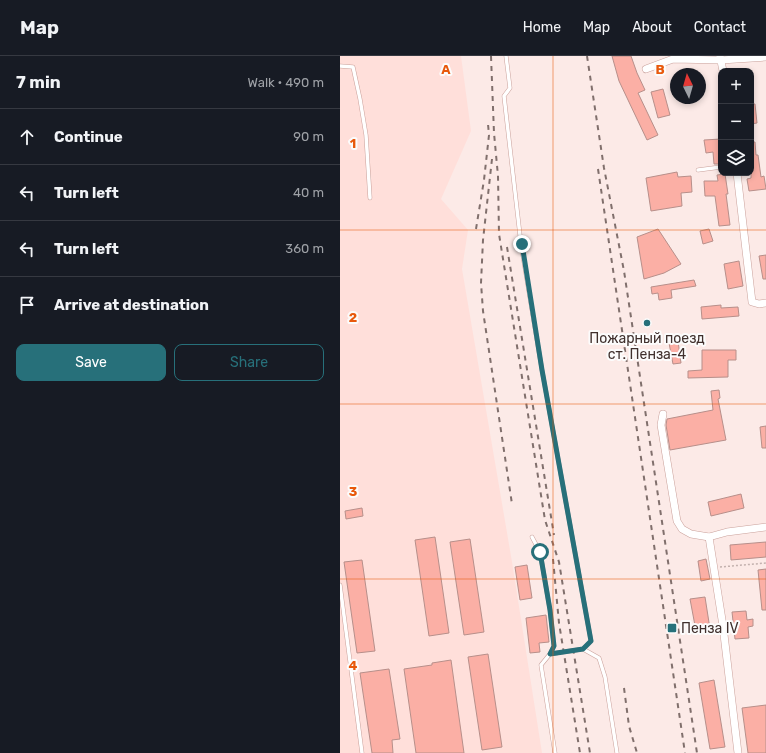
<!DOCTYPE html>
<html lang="en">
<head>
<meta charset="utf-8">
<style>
	:root { --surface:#171b24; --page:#20242c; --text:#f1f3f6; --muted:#9ea1a6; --line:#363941; --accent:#27707a }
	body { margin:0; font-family:Rubik,sans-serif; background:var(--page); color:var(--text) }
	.controls { position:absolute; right:12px; top:12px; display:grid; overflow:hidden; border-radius:8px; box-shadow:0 2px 6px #0003 }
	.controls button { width:36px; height:36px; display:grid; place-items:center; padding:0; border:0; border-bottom:1px solid var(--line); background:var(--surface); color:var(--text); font:20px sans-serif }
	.compass { position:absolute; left:330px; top:12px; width:36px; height:36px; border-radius:50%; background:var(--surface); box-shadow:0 2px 6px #0003; rotate:355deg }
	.stop { position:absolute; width:12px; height:12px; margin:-9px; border:3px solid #27707a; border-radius:50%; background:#fff }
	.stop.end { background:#27707a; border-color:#fff; box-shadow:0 1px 4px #0008 }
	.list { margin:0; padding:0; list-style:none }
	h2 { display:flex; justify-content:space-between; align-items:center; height:52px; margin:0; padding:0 16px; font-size:17px }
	h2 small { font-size:13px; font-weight:400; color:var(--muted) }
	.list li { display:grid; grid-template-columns:26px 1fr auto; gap:12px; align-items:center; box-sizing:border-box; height:56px; padding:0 16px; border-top:1px solid var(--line) }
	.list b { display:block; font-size:15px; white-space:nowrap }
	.list em { font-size:13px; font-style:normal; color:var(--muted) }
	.actions { display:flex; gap:8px; padding:12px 16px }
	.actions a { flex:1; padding:9px 0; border:1px solid var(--accent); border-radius:8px; text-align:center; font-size:14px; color:var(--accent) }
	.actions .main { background:var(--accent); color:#fff }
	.icon { flex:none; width:22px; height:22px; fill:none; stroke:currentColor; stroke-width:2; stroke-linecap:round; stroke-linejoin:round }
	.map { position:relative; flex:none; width:426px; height:697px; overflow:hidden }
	header { display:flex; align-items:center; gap:24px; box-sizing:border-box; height:56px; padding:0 20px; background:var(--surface); border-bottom:1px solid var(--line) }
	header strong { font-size:19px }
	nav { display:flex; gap:22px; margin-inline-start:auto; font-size:14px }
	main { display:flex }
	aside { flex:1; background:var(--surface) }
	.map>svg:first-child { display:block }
	.built { fill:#ffdfda }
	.building { fill:#fbafa5; stroke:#b78f8a }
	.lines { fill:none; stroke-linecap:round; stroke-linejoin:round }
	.lane-casing { stroke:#caa19b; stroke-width:4.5 }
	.street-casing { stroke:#caa19b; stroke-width:8 }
	.path { stroke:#c3b1ae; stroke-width:1.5; stroke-dasharray:2 2; stroke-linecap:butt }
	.lane { stroke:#fff; stroke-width:3.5 }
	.street { stroke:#fff; stroke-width:7 }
	.rail { stroke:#806f6c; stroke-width:2; stroke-dasharray:5 5; stroke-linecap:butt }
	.route { stroke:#27707a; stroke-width:5 }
	.grid { fill:none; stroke:#e8590c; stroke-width:1; stroke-opacity:0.55 }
	.poi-dot { fill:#27707a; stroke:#fcfcfc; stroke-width:1.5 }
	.labels { text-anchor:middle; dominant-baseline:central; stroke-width:4; stroke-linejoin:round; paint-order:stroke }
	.poi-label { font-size:14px; fill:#40302d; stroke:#fcfcfc }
	.grid-label { font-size:13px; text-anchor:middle; font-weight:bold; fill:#e8590c; stroke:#fcfcfc; stroke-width:4; stroke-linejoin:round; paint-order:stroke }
</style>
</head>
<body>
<header>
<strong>Map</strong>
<nav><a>Home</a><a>Map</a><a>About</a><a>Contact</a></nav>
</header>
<main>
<aside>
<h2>7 min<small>Walk · 490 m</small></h2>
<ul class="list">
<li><svg class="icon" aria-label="ahead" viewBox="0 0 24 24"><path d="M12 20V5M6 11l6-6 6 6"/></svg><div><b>Continue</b></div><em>90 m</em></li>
<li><svg class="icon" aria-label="left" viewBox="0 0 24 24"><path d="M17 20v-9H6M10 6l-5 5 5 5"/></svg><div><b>Turn left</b></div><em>40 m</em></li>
<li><svg class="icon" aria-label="left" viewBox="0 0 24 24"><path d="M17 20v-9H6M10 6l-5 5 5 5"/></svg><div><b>Turn left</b></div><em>360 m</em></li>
<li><svg class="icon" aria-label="arrive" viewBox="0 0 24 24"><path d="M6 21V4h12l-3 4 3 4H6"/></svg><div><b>Arrive at destination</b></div></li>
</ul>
<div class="actions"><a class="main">Save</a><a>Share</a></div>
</aside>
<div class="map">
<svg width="426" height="697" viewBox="0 0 426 697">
	<rect width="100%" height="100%" fill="#fceae7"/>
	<polygon class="built" points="0,0 121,0 131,75 101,143 128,174 122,213 172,506 202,697 0,697"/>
	<g class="building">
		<polygon points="272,0 291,0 297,17 305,34 298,37 318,79 307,84 279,25"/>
		<polygon points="323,33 330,59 318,62 311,36"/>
		<polygon points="411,48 415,48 417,67 411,68"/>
		<polygon points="381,83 381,108 374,108 373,96 366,97 364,84"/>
		<polygon points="411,86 415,86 416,99 418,99 421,121 424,120 426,133 409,135 407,123 411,122"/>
		<polygon points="337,116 338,121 351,120 352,136 341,137 342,150 311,155 306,122"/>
		<polygon points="385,118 388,138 386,138 390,169 379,170 375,140 365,140 364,125 378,125 377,119"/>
		<polygon points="318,173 341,208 324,217 304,223 297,181"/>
		<polygon points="369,173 373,185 363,188 360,175"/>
		<polygon points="426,199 426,223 423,223 419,200"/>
		<polygon points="399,205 403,230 388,233 384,208"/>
		<polygon points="354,224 356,230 331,234 332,242 319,244 318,237 312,238 311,231"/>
		<polygon points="381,249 381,252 398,251 399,260 362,263 361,251"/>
		<polygon points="338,285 341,307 333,308 329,287"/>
		<polygon points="362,294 396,294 396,304 388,304 388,321 348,322 348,315 362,314"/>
		<polygon points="379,334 380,342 378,343 386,384 330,394 326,369 327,363 373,354 371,335"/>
		<polygon points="426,370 426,392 422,392 420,371"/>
		<polygon points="401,438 404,452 371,460 368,446"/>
		<polygon points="22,452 23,460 6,463 5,455"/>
		<polygon points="95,481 109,577 89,580 75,484"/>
		<polygon points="130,483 144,576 124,579 110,486"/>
		<polygon points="426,486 426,501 391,504 390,489"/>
		<polygon points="366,503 370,523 361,525 358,505"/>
		<polygon points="22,504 35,595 17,597 4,506"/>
		<polygon points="187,509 192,542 180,544 175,511"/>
		<polygon points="426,513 426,554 422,554 418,514"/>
		<polygon points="365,541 370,573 356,575 350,543"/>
		<polygon points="406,555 407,564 413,563 413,570 408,571 409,582 395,583 392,556"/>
		<polygon points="206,559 209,586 199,587 200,596 190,597 186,562"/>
		<polygon points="148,598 162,691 142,694 128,601"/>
		<polygon points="111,604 124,697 76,697 64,613 92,609 92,607"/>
		<polygon points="49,613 60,683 52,684 53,697 32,697 20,617"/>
		<polygon points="374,624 385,691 370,693 359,627"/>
		<polygon points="426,649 426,697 408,697 402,652"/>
	</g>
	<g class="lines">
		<g class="lane-casing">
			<g id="lane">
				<polyline points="166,0 170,32 164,40 181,188 202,314 251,585 243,593"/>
				<polyline points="0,10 13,11 20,43 26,79 30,142"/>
				<polyline points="358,114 381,111"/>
				<polyline points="192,481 200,496 210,554 214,590 210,598"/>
				<polyline points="0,529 22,697"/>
				<polyline points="215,697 201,609 210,598 243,593 259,602 265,621 277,697"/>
			</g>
		</g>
		<g class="street-casing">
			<g id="street">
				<polyline points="380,0 383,15"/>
				<polyline points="306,13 333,3 381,4 426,1"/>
				<polyline points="397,117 412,246 419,248 426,247"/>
				<polyline points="323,358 321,369 337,465 342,473 351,478 369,481 387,476 426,471"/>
				<polyline points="369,481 383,570 398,697"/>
			</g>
		</g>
		<polyline class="path" points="380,511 426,507"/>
		<use href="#lane" class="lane"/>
		<use href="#street" class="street"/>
		<g class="rail">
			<polyline points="151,0 154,77 158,120 159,178 205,464 219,506 250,697"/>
			<polyline points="247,0 264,112 284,215 357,697"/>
			<polyline points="152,103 143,184 141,227 143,255 172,448"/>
			<polyline points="258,113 345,697"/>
			<polyline points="136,173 144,124 149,79 148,68"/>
			<polyline points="167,191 214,479"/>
			<polyline points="213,503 219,567 240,697"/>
			<polyline points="284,632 289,670 297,697"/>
		</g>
	</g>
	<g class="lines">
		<polyline class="route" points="182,188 202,314 251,585 243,593 210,598 214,590 210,554 200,496"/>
	</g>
	<path class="grid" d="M213,0V697M0,174H426M0,348H426M0,523H426"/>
	<g class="poi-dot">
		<circle cx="307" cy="267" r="4"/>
		<rect x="327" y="567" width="10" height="10" rx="2"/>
	</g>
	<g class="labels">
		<g class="poi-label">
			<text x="307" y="282">Пожарный поезд<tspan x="307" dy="16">ст. Пенза-4</tspan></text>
			<text x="341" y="572" text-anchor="start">Пенза IV</text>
		</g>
	</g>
	<g class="grid-label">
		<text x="106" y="18">A</text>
		<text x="320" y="18">B</text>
		<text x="13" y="92">1</text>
		<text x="13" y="266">2</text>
		<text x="13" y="440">3</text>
		<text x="13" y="614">4</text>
	</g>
</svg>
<div class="controls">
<button>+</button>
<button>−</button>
<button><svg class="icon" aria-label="layers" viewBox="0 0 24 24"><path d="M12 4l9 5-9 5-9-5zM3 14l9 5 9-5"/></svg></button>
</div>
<svg class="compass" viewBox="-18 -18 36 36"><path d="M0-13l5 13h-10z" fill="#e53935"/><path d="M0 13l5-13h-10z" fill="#9ea1a6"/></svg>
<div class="stop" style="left:200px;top:496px"></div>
<div class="stop end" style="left:182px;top:188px"></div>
</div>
</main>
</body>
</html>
